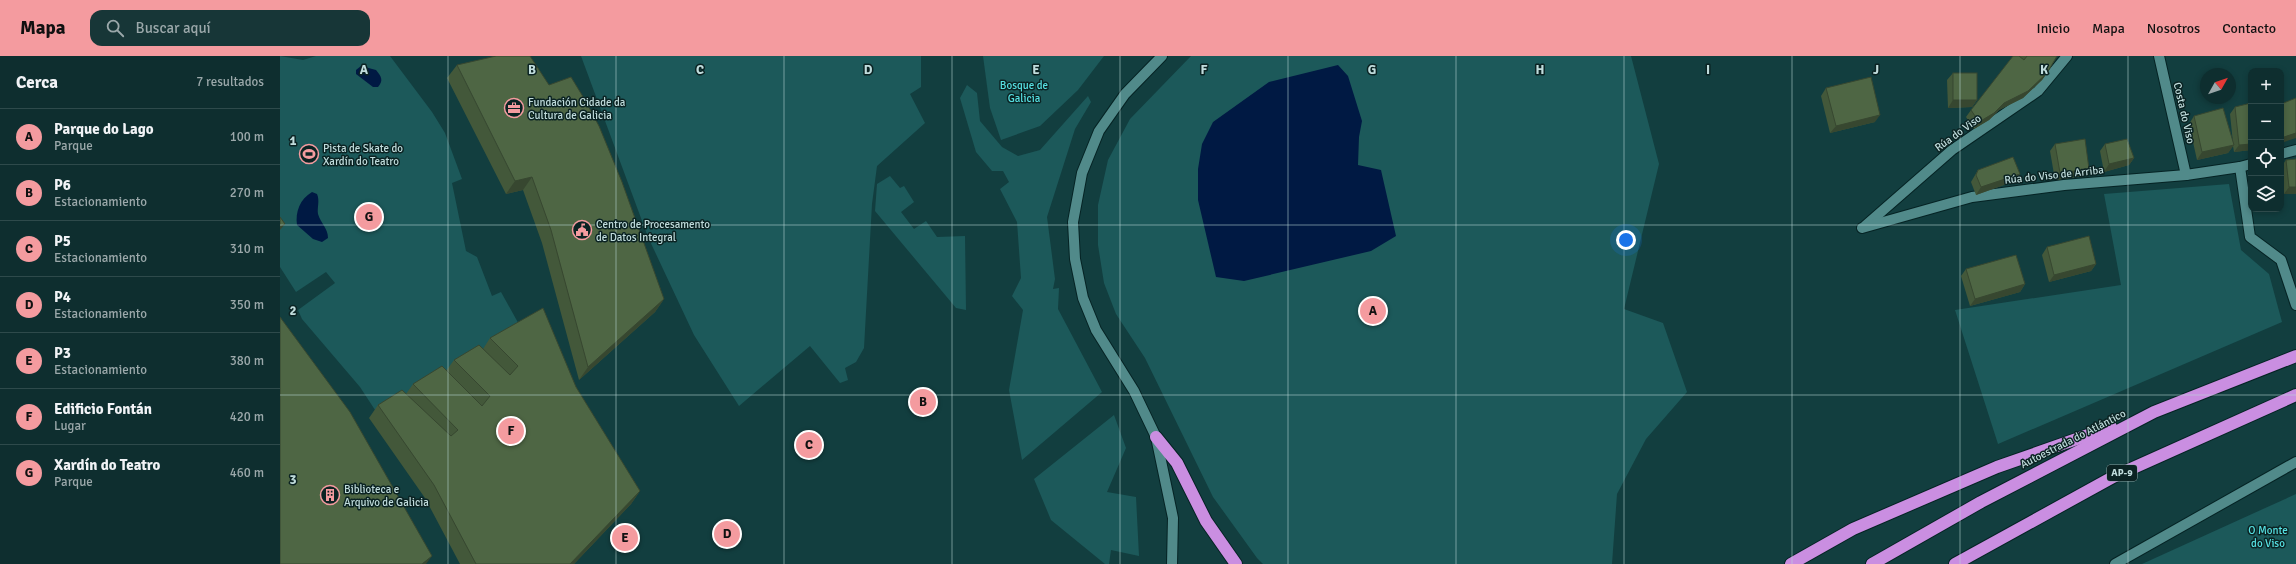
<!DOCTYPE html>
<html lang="es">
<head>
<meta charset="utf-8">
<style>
	:root { --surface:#0e2e2f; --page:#173637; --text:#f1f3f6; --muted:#9ba8aa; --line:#2e4a4b; --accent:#f49b9f }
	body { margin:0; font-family:Signika,sans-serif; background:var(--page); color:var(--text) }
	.controls { position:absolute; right:12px; top:12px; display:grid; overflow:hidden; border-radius:8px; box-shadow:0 2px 6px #0003 }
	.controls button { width:36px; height:36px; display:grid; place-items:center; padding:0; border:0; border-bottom:1px solid var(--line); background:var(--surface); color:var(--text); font:20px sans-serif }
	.compass { position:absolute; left:1920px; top:12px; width:36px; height:36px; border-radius:50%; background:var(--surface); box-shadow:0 2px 6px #0003; rotate:50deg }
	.you { position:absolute; left:1346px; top:184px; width:14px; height:14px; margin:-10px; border:3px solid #fff; border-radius:50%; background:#1a73e8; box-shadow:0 0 0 6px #1a73e833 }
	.badge { display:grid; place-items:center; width:26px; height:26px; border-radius:50%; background:var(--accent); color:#111; font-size:13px; font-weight:700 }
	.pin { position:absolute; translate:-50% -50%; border:2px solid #fff; box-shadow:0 1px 4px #0006 }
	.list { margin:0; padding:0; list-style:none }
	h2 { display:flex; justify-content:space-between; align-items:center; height:52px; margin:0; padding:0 16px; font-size:17px }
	h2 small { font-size:13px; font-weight:400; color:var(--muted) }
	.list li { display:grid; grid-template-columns:26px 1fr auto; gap:12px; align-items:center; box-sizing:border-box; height:56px; padding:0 16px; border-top:1px solid var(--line) }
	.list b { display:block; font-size:15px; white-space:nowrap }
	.list p { margin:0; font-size:13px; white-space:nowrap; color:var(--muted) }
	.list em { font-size:13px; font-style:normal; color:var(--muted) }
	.icon { flex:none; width:22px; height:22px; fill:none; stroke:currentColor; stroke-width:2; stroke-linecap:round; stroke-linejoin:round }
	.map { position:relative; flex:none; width:2016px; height:508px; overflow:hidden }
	header { display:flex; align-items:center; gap:24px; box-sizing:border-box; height:56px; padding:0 20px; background:var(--accent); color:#111 }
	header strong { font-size:19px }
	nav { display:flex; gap:22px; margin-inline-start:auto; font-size:14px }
	.search { width:280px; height:36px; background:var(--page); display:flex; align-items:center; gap:10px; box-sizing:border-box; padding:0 14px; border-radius:12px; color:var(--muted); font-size:15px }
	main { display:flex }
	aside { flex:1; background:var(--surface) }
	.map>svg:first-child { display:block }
	.green { fill:#1c595a }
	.water { fill:#001943 }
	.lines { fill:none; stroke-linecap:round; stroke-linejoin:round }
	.lane-casing { stroke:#052324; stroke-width:12 }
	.street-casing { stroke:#052324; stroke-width:12 }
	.secondary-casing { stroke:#052324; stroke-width:12 }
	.highway-casing { stroke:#052324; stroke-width:14 }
	.lane { stroke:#518a8a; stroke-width:10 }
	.street { stroke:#518a8a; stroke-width:10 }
	.secondary { stroke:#518a8a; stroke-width:10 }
	.highway { stroke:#ca8ee1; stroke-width:12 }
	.wall { fill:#43583a }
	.shaded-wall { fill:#374730 }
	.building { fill:#4e6644; stroke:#374730 }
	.grid { fill:none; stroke:#c0dcdc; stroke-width:1; stroke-opacity:0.55 }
	.labels { text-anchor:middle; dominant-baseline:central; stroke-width:3; stroke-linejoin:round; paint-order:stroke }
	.shield { fill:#0b2323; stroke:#8aa4a4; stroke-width:1 }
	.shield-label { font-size:10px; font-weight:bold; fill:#c0dcdc }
	.park-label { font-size:11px; fill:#56e0e2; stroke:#0b2323 }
	.poi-label { font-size:11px; fill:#c0dcdc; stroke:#0b2323; text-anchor:start }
	.street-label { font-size:11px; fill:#c0dcdc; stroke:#0b2323 }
	.grid-label { font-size:13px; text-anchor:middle; font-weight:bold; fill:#c0dcdc; stroke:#0b2323; stroke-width:3; stroke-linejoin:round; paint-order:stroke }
</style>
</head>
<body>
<header>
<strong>Mapa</strong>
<div class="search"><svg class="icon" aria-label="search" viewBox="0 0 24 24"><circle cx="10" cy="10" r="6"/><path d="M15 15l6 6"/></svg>Buscar aquí</div>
<nav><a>Inicio</a><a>Mapa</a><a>Nosotros</a><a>Contacto</a></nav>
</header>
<main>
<aside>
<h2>Cerca<small>7 resultados</small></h2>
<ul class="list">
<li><span class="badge">A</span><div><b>Parque do Lago</b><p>Parque</p></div><em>100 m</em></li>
<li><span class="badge">B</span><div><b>P6</b><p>Estacionamiento</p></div><em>270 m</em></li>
<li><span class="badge">C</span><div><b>P5</b><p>Estacionamiento</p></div><em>310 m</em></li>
<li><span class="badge">D</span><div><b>P4</b><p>Estacionamiento</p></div><em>350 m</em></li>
<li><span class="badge">E</span><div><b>P3</b><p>Estacionamiento</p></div><em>380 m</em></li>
<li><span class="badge">F</span><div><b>Edificio Fontán</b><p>Lugar</p></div><em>420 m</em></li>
<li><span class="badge">G</span><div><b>Xardín do Teatro</b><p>Parque</p></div><em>460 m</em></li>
</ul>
</aside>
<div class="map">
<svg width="2016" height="508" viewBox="0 0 2016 508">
	<rect width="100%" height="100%" fill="#123e3f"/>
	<g class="green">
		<polygon points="0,0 23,4 36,0 110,0 152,56 165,77 182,123 172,127 186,195 197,201 212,240 221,236 241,272 97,357 80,331 22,263 18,254 55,227 46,216 16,236 0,211"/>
		<polygon points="301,0 641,0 641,31 630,38 645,67 597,110 592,148 584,292 576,306 565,312 568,324 560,327 530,290 459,350 414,279 368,181"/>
		<polygon points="703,0 824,0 798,34 760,70 721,84 710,52"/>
		<polygon points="911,0 1351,0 1379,108 1344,253 1383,267 1407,336 1366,383 1337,438 1332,508 983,508 977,502 933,441 865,302 836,258 824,227 818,189 818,149 828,104 850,63"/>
		<polygon points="687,29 697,37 700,65 722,91 738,100 760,94 808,40 811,46 795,73 767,161 775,223 773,233 779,232 778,253 822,336 742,404 729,334 743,254 732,240 741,222 737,166 720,133 729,126 723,115 712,115 696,96 680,42"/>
		<polygon points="610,120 620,132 624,130 634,146 621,156 634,173 646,165 657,181 685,180 686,254 676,252 595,155 597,128"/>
		<polygon points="1949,128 1961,194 1989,218 2002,266 1718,388 1675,254 1841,229 1824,138"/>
		<polygon points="834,359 846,392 827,436 856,441 859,500 831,494 829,508 825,508 771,464 754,423"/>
		<polygon points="2016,438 2016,508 1862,508"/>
	</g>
	<g class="water">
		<polygon points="1058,9 1068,20 1082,65 1079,81 1078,109 1101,114 1116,180 1091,195 964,225 936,221 918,144 918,113 922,88 933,66 989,26"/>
		<path d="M81,10L96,14C101,20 104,24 98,31H93L76,18V14Z"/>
		<path d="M32,136L37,138C40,145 37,151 38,158C41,168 48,172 48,182L42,186L33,183L17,169C15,156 20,143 32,136Z"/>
	</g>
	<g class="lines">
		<g class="lane-casing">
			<polyline id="lane" points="1835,508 2016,406"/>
		</g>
		<g class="street-casing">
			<g id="street">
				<polyline points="1879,0 1906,119"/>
				<polyline points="2001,98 2016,94"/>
				<polyline points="1960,111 1970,181 2001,204 2016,249"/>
				<polyline points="1585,170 1672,94 1758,35 1787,0"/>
				<polyline points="1582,172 1692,141 1784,129 1906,119 1960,111 1971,108"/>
			</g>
		</g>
		<g class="secondary-casing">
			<polyline id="secondary" points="882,0 845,38 819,75 802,117 793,166 795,203 803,242 816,274 854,335 876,381 893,462 892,508"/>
		</g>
		<g class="highway-casing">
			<g id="highway">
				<polyline points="876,381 897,407 926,465 956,508"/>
				<polyline points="1511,508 1573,473 1717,411 1831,371"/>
				<polyline points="1592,508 1701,446 1874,356 2016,300"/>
				<polyline points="1675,508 1833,421 2016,339"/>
			</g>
		</g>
		<use href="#lane" class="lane"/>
		<use href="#street" class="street"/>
		<use href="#secondary" class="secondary"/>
		<use href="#highway" class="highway"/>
	</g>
	<g class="wall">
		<polygon points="1740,0 1777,0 1767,17 1762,24 1743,42 1719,54 1709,64 1694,73 1686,61 1691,54"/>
		<polygon points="177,9 384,243 375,256 299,324 262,187 243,134 226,138 167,22"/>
		<polygon points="1673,17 1697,44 1692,51 1668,52 1667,24"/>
		<polygon points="1546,32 1595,66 1550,77 1541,40"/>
		<polygon points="1955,51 1971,94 1954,96 1953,90 1948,97 1917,104 1909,68 1914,60 1953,87 1950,58"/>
		<polygon points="1775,88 1809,113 1804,120 1775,124 1770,95"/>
		<polygon points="1825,88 1854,102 1849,109 1824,116 1820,95"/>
		<polygon points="2006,104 2016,138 2004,138 2001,111"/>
		<polygon points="1698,114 1735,125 1696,139 1691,126"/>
		<polygon points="1767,191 1816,208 1811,215 1769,226 1762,199"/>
		<polygon points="1686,213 1745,228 1740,236 1690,250 1681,220"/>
		<polygon points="210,282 296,331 360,435 351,448 294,508 180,508 145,442 89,362 98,349 126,338 133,328 166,315 174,304 203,293"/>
	</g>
	<g class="shaded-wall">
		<polygon points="1767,17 1762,24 1743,42 1719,54 1709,64 1694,73 1699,66 1724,47"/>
		<polygon points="1673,44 1697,44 1692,51 1668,52"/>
		<polygon points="1600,59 1595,66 1550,77 1556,70"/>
		<polygon points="2016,77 2016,82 2001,87 2001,82"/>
		<polygon points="1971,88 1971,94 1954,96 1959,89"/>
		<polygon points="1954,89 1948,97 1917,104 1922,96"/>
		<polygon points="1854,102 1849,109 1824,116 1829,108"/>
		<polygon points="1809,113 1804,120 1775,124 1780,117"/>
		<polygon points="1740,118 1735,125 1696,139 1701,131"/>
		<polygon points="252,121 243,134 226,138 235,125"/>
		<polygon points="2009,131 2016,131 2016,138 2004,138"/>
		<polygon points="5,168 0,174 0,171"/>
		<polygon points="1816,208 1811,215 1769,226 1774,219"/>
		<polygon points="1745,228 1740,236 1690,250 1695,243"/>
		<polygon points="384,243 375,256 299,324 308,311"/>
		<polygon points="360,435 351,448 294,508 290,508"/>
		<polygon points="152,500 146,508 142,508"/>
	</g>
	<g class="building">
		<polygon points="216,0 250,0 269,29 291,21 305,44 319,70 342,126 384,243 308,311 271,174 252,121 235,125 177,9"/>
		<polygon points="1733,0 1739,0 1744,4 1747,0 1777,0 1767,17 1748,35 1724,47 1714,57 1699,66 1691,54"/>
		<rect x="1673" y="17" width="24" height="27"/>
		<polygon points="1591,21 1600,59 1556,70 1546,32"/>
		<polygon points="2016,42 2016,77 2001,82 2001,48"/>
		<polygon points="1971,47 1971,88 1959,89 1955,51"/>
		<polygon points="1943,52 1954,89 1922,96 1914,60"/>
		<polygon points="1805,83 1809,113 1780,117 1775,88"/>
		<polygon points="1847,83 1854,102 1829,108 1825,88"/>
		<polygon points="1733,101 1740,118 1701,131 1696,119 1698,114"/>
		<polygon points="2016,103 2016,131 2009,131 2006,104"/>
		<polygon points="0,161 5,168 0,171"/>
		<polygon points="1809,180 1816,208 1774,219 1767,191"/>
		<polygon points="1736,199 1745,228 1695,243 1686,213"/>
		<polygon points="263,252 296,331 360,435 290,508 196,508 154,429 98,349 122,334 171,380 178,374 133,328 162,310 202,350 210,340 174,304 199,289 230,319 238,310 210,282"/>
		<polygon points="0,261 70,356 152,500 142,508 0,508"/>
	</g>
	<path class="grid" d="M168,0V508M336,0V508M504,0V508M672,0V508M840,0V508M1008,0V508M1176,0V508M1344,0V508M1512,0V508M1680,0V508M1848,0V508M0,169H2016M0,339H2016"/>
	<defs>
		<g id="office-ring" transform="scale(1)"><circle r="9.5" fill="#0b2323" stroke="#f49b9f" stroke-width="1.5"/><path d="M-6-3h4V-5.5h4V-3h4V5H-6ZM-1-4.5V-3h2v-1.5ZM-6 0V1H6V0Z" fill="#f49b9f"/></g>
		<g id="stadium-ring" transform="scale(1)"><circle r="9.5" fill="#0b2323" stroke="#f49b9f" stroke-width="1.5"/><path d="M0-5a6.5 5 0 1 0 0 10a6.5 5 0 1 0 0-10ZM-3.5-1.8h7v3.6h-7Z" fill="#f49b9f"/></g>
		<g id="civic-ring" transform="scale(1)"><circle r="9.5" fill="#0b2323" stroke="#f49b9f" stroke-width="1.5"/><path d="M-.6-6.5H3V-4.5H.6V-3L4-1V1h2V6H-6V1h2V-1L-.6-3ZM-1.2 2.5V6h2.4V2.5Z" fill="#f49b9f"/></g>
		<g id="building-ring" transform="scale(1)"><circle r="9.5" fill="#0b2323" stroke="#f49b9f" stroke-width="1.5"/><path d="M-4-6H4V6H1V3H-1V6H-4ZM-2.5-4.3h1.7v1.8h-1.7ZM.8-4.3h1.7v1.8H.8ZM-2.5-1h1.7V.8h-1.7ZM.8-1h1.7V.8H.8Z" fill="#f49b9f"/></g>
	</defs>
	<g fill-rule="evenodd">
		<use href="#office-ring" x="234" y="52"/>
		<use href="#stadium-ring" x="29" y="98"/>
		<use href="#civic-ring" x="302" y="174"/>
		<use href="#building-ring" x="50" y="439"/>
	</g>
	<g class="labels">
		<rect class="shield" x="1827" y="409" width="30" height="16" rx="3"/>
		<g class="shield-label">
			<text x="1842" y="417">AP-9</text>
		</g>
		<g class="park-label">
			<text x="744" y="29">Bosque de<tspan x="744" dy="13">Galicia</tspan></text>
			<text x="1988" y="474">O Monte<tspan x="1988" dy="13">do Viso</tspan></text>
		</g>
		<g class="poi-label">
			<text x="248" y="46">Fundación Cidade da<tspan x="248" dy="13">Cultura de Galicia</tspan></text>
			<text x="43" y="92">Pista de Skate do<tspan x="43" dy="13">Xardín do Teatro</tspan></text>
			<text x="316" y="168">Centro de Procesamento<tspan x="316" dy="13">de Datos Integral</tspan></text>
			<text x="64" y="433">Biblioteca e<tspan x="64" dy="13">Arquivo de Galicia</tspan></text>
		</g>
		<g class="street-label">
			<text transform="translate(1904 57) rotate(77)">Costa do Viso</text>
			<text transform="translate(1678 77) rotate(-36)">Rúa do Viso</text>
			<text transform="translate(1774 119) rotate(-6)">Rúa do Viso de Arriba</text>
			<text transform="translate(1793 383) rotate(-27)">Autoestrada do Atlántico</text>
		</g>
	</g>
	<g class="grid-label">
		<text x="84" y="18">A</text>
		<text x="252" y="18">B</text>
		<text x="420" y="18">C</text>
		<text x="588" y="18">D</text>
		<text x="756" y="18">E</text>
		<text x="924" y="18">F</text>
		<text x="1092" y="18">G</text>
		<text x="1260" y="18">H</text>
		<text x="1428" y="18">I</text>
		<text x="1596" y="18">J</text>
		<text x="1764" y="18">K</text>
		<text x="13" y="89">1</text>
		<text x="13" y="259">2</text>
		<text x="13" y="428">3</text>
	</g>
</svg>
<div class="controls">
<button>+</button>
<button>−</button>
<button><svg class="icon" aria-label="locate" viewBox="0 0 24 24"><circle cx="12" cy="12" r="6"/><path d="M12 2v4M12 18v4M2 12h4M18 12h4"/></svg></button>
<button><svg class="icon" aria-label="layers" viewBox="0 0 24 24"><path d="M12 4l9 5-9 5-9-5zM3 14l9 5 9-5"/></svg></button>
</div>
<svg class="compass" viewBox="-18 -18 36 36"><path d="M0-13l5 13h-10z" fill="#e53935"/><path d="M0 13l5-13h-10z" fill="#9ba8aa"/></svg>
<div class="you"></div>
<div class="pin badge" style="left:1093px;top:255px">A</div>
<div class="pin badge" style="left:643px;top:346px">B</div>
<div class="pin badge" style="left:529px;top:389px">C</div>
<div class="pin badge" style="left:447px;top:478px">D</div>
<div class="pin badge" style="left:345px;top:482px">E</div>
<div class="pin badge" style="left:231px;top:375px">F</div>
<div class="pin badge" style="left:89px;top:161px">G</div>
</div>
</main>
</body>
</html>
